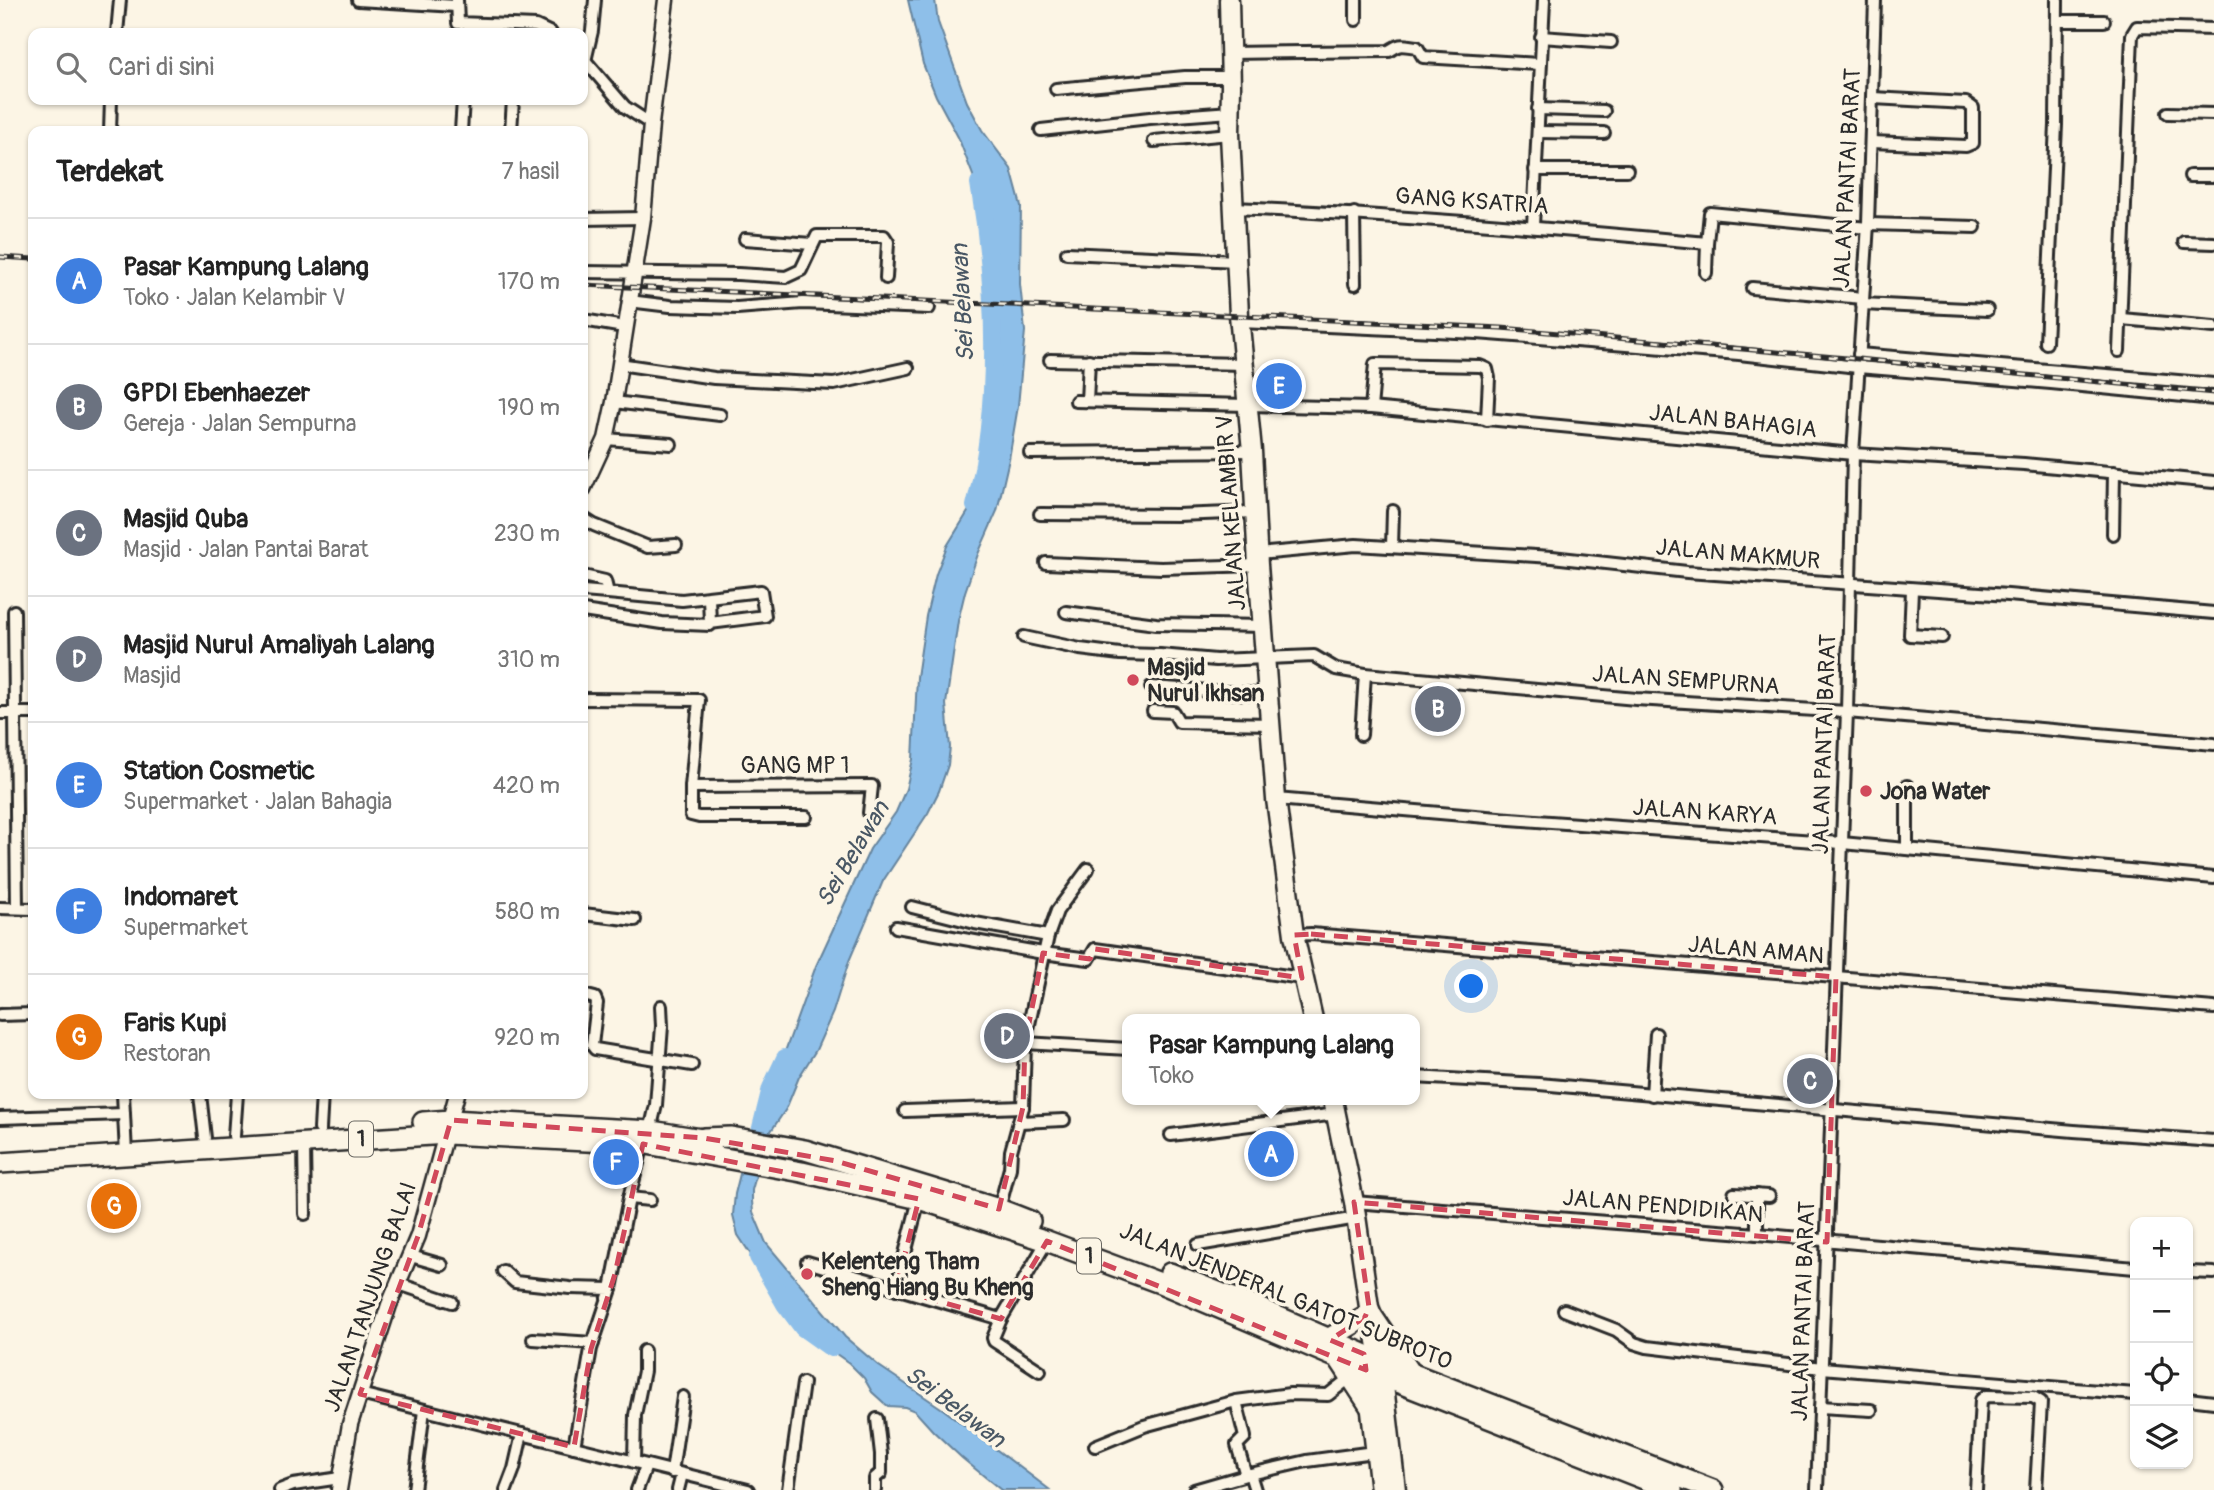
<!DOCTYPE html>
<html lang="id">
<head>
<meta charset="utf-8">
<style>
	:root { --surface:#fff; --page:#f2f2f2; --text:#222; --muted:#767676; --line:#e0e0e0; --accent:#d1495b }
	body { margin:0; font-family:Pangolin,sans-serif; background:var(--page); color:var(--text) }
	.controls { position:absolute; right:21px; bottom:21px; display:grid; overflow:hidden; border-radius:14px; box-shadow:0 2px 5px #0004 }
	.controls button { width:63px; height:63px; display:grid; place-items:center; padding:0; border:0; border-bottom:2px solid var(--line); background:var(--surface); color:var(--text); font:35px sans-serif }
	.you { position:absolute; left:1472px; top:987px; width:24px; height:24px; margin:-18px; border:5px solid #fff; border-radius:50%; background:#1a73e8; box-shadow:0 0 0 10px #1a73e833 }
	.badge { display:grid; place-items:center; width:46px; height:46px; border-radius:50%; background:var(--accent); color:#fff; font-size:23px; font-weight:700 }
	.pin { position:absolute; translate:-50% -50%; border:4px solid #fff; box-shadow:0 2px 7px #0006 }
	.popup { position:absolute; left:1122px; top:1014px; width:298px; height:91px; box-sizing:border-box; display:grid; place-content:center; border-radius:14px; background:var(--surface); filter:drop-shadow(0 2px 5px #0005); font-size:23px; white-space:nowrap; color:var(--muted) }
	.popup b { font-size:26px; color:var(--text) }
	.popup::after { content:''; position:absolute; left:50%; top:100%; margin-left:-14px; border:14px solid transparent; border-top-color:var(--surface) }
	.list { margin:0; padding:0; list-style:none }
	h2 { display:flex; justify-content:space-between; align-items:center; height:91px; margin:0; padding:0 28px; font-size:30px }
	h2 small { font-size:23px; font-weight:400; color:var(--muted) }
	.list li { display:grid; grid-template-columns:46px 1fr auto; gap:21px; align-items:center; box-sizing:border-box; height:126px; padding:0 28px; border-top:2px solid var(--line) }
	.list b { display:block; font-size:26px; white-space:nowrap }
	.list p { margin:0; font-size:23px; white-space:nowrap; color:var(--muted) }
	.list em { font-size:23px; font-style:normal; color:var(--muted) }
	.icon { flex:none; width:38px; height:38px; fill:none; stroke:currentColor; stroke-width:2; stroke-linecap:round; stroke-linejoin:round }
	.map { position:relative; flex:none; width:2214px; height:1490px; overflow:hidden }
	.search { position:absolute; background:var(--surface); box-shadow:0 2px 5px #0004; left:28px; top:28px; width:560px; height:77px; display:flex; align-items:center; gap:18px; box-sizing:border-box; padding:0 24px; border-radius:14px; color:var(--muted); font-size:26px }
	.panel { position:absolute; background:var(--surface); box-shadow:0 2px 5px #0004; left:28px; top:126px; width:560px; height:973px; border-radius:14px }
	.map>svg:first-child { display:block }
	.water { fill:#8ebfe9; stroke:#66849d; stroke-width:2 }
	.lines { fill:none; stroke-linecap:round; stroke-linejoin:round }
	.river { stroke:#8ebfe9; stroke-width:18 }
	.minor-casing { stroke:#2b2b2b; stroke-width:16 }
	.tertiary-casing { stroke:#2b2b2b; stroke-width:19 }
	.primary-casing { stroke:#2b2b2b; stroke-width:23 }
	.trunk-casing { stroke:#2b2b2b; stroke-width:24 }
	.minor { stroke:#fcf5e5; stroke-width:10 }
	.tertiary { stroke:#fcf5e5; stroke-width:14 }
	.primary { stroke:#fcf5e5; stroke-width:18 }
	.trunk { stroke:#fcf5e5; stroke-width:19 }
	.rail-casing { stroke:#2b2b2b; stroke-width:5 }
	.rail { stroke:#fcf5e5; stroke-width:2.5; stroke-dasharray:8; stroke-linecap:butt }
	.marked { fill:none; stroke:#d1495b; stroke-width:5; stroke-dasharray:14 9; stroke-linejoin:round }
	.poi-dot { fill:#d1495b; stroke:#fcf5e5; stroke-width:2.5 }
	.labels { text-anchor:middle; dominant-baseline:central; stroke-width:7; stroke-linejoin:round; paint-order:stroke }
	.shield { fill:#fcf5e5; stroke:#6a6863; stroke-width:2 }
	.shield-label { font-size:21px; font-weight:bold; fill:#2b2b2b }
	.street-label { font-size:23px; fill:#2b2b2b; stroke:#fcf5e5 }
	.poi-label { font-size:23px; font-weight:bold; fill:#2b2b2b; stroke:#fcf5e5; text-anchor:start }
	.water-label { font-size:24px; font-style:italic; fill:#495764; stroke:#fcf5e5 }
</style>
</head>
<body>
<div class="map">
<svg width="2214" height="1490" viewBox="0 0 2214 1490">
	<rect width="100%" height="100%" fill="#fcf5e5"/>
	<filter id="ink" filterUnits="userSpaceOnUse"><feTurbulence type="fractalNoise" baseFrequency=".0143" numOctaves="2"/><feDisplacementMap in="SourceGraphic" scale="14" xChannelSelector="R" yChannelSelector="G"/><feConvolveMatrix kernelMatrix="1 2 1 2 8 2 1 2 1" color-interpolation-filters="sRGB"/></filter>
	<g filter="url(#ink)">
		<polygon class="water" points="908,0 935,0 938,22 967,102 982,130 1011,169 1021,206 1020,284 1025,331 1018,406 1009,459 997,511 978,554 965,592 958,621 946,704 950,747 948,765 939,791 928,813 883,881 849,961 833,1012 816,1050 799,1077 786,1109 767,1137 752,1190 752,1201 753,1212 766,1243 845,1337 879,1366 944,1410 1050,1490 1001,1490 962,1458 933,1431 915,1411 905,1407 888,1406 884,1403 872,1392 864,1378 849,1363 822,1344 810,1332 783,1295 753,1258 738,1235 733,1215 735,1194 750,1134 766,1118 774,1082 816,966 870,849 896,812 906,789 913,759 917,677 926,616 936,574 947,546 974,502 982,481 988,460 991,424 994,331 991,259 984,212 974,178 958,137 936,96 923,64"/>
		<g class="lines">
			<g class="river">
				<path d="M975,506C1001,407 996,284 979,183"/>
				<polyline points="757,1144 771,1088 785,1058"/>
				<polyline points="758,1257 785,1304 803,1328 831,1348"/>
			</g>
			<g class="minor-casing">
				<g id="minor">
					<polyline points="358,0 456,6"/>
					<polyline points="457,0 458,23 536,26 551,33"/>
					<polyline points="1356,20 1356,0"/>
					<polyline points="2057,21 2104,21"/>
					<polyline points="117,33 120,0"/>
					<polyline points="1541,37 1611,42"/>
					<path d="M1230,53L1389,51C1401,43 1402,45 1417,47L1423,57L1539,64"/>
					<polyline points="583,58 625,107 651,124"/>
					<polyline points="585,61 592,31 595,0"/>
					<polyline points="1056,89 1185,77 1231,77"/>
					<polyline points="1538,109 1604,111"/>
					<polyline points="2168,113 2214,114"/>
					<polyline points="1041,130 1150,118 1231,112"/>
					<polyline points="110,131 111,100"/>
					<polyline points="461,131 463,100"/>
					<polyline points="511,131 513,100"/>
					<polyline points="1538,132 1604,133"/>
					<polyline points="1154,141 1230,134"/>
					<polyline points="1872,142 1966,146 1973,143 1973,108 1966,103 1873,98"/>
					<polyline points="1535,170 1627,170"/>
					<polyline points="2190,176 2214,176"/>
					<path d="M1233,208C1392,215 1549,228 1707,243"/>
					<polyline points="1354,213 1355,284"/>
					<polyline points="583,219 643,218"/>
					<polyline points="1868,224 1975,227"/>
					<polyline points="1533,226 1544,0"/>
					<polyline points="745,239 812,244"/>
					<polyline points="2184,242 2214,243"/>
					<polyline points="1067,253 1237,261"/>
					<polyline points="583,272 738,274 786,277 801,270 817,236 884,236 888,242 886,278"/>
					<polyline points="1706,273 1707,243 1710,213 1868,228"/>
					<polyline points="1752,288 1863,298"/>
					<polyline points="629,301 670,306 737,308 803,303 929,308"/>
					<polyline points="1862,304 1987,310"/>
					<polyline points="2121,319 2214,327"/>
					<polyline points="583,320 624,327"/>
					<polyline points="1240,322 1477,333 1739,354 1858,367 2051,383 2214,399"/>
					<polyline points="2046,343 2056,125 2057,0"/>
					<polyline points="2119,351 2132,35 2137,27 2214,29"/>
					<polyline points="1859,354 2214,384"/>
					<polyline points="1050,360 1245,364"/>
					<polyline points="619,364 714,378 834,384 908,368"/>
					<polyline points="1076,401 1371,408 1853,454 2024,464 2214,482"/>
					<polyline points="1087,401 1089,360"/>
					<polyline points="614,402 720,415"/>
					<polyline points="1371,408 1375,364 1480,366 1487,369 1489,378 1487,420"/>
					<polyline points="606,439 671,444"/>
					<polyline points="1030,453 1252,451"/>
					<polyline points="1040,514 1177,515 1256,512"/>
					<polyline points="583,518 594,525 648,547 676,545"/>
					<polyline points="2113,534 2114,472"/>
					<polyline points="1392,547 1393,511"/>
					<polyline points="1258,554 1356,545 1552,557 1687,572 2008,595 2214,613"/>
					<polyline points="1046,563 1161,568 1258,565"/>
					<polyline points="583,576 605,581 608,593 682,600 761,591 765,616 710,623 710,625 662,623 583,611"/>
					<polyline points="1912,590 1910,635 1942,637"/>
					<polyline points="583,591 607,593"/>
					<polyline points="709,597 710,623"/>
					<polyline points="14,611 17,908"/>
					<polyline points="1066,612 1156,624 1264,626"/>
					<polyline points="1024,637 1080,649 1120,654 1160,655 1216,660 1314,656 1336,669 1365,674 1636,699 1847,712 2214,744"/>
					<polyline points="1151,687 1268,695"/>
					<polyline points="583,699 699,700 691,787 691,815 699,817 806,817"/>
					<polyline points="1153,711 1173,712 1179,722 1271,724"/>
					<polyline points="0,713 33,713"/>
					<polyline points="1361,735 1365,674"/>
					<polyline points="1907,786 1907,849"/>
					<polyline points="691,787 872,786 869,813"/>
					<polyline points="1276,799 1510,819 1842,843 2214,878"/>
					<polyline points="912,907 975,923 1048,936"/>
					<polyline points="0,908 33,909"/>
					<polyline points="583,914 635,920"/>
					<polyline points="896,927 1043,953 1089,959 1095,949 1302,978"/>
					<polyline points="1294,935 1311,934 2214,1008"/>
					<polyline points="583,995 595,998 597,1003 592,1045 595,1049 692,1065"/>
					<polyline points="0,1015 33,1014"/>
					<polyline points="1025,1043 1128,1049"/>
					<polyline points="1414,1077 1539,1084 2074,1131 2214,1141"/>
					<polyline points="123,1094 126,1154"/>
					<polyline points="200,1094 205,1138"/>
					<polyline points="1652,1095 1656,1034"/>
					<polyline points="905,1111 1023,1107"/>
					<polyline points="0,1118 124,1114"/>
					<polyline points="1020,1122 1064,1120"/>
					<polyline points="320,1129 322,1094"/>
					<polyline points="649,1135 656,1105 662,1026 661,1006"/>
					<polyline points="1171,1135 1336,1114"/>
					<polyline points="234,1136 237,1094"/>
					<polyline points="304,1143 305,1214"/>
					<polyline points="1734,1194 1769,1196"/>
					<polyline points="1757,1195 1757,1234"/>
					<polyline points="629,1198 650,1200"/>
					<polyline points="1354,1202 1757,1234 2135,1268"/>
					<polyline points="999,1209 1010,1168 1011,1151 1023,1107 1025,1043 1048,936 1057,911 1088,869"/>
					<polyline points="1198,1245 1357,1218"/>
					<polyline points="411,1256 442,1265"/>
					<polyline points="807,1262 1001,1319"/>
					<polyline points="503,1271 515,1282 570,1288 611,1289 591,1349 574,1447"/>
					<polyline points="2188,1272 2214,1273"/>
					<polyline points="399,1284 452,1302"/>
					<polyline points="611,1289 629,1198 643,1144"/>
					<polyline points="896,1289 919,1199"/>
					<polyline points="1564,1310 1616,1330 1634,1343 1647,1347 1822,1368 2135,1394"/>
					<polyline points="533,1339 593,1343"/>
					<polyline points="1040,1371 994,1341 993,1338 1001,1319 1047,1241"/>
					<polyline points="360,1394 748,1490"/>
					<polyline points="2188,1399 2214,1402"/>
					<polyline points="1236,1401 1245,1437 1237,1445 1246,1475"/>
					<polyline points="1820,1407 1871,1410"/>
					<polyline points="1095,1446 1144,1426 1236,1401 1290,1394 1328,1395 1352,1376"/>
					<polyline points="634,1462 635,1415 644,1371 644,1351"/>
					<polyline points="672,1472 683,1397"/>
					<polyline points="1250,1474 1255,1490"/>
					<polyline points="280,1490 293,1485 340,1478"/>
					<polyline points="414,1490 424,1410"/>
					<polyline points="506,1490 514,1469 522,1434"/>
					<polyline points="637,1490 646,1466"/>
					<polyline points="678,1490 682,1474"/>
					<polyline points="788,1490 803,1383"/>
					<polyline points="875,1490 875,1478 881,1473 881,1454 877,1419"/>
					<polyline points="1194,1490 1246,1475 1307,1461 1374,1452"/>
					<polyline points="1817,1490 1847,712 1853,454 1868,224 1875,0"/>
					<polyline points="1976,1490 1981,1400 1986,1396 2033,1397 2041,1402 2036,1490"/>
				</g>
			</g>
			<g class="tertiary-casing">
				<g id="tertiary">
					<polyline points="583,489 606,439 614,402 643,218 651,124 666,0"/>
					<polyline points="339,1490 350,1424 389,1305 418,1236 457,1094"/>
				</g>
			</g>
			<g class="primary-casing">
				<g id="primary">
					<polyline points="1229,0 1231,86 1230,134 1239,315 1252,451 1258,565 1276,799 1294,935 1313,1019"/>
					<polyline points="1333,1100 1354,1202 1369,1307 1373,1317 1383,1377 1396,1490"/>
					<polyline points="1365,1359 1380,1490"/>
				</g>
			</g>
			<g class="trunk-casing">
				<g id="trunk">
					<polyline points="423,1122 451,1120 651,1131 714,1141"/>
					<polyline points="704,1138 731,1137 805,1150 999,1209 1030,1221"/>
					<polyline points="0,1163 447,1134 647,1144 802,1172 919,1199 1047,1241 1160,1283 1366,1370 1672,1490"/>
					<polyline points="1170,1273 1256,1307 1380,1361 1713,1490"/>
					<polyline points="1373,1317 1411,1373"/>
					<polyline points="1328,1339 1365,1317"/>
					<polyline points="1339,1359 1371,1408"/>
				</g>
			</g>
			<use href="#minor" class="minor"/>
			<use href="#tertiary" class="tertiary"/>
			<use href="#primary" class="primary"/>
			<use href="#trunk" class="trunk"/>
			<g class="rail-casing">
				<g id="rail">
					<polyline points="0,257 33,259"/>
					<polyline points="583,285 1501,328 1858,359 2214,393"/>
				</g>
			</g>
			<use href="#rail" class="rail"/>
		</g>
	</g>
	<path class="marked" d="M1311,934L1836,977L1827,1242L1354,1202L1369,1307L1365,1317L1330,1340L1364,1354L1366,1370L1047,1241L1001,1319L896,1289L919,1199L643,1144L615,1274L591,1349L574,1447L360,1394L418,1236L451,1120L704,1138L836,1161L999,1209L1023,1107L1025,1043L1043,953L1090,959L1095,949L1302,978L1294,935Z"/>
	<g class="poi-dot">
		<circle cx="1133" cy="680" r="7"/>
		<circle cx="1866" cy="791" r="7"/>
		<circle cx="807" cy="1274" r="7"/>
	</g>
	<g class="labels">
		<g class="shield">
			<rect x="349" y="1121.5" width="24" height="35" rx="5"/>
			<rect x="1077" y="1238.5" width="24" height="35" rx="5"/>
		</g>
		<g class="shield-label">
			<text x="361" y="1139">1</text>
			<text x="1089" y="1256">1</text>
		</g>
		<g class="street-label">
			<text transform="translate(1847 178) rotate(-87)">JALAN PANTAI BARAT</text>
			<text transform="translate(1472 201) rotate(4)">GANG KSATRIA</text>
			<text transform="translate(1733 421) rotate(6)">JALAN BAHAGIA</text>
			<text transform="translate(1231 513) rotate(-94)">JALAN KELAMBIR V</text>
			<text transform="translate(1738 554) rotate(5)">JALAN MAKMUR</text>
			<text transform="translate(1686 680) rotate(4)">JALAN SEMPURNA</text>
			<text transform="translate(1824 744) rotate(-88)">JALAN PANTAI BARAT</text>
			<text x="795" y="765">GANG MP 1</text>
			<text transform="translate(1705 812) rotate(4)">JALAN KARYA</text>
			<text transform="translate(1756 950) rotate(5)">JALAN AMAN</text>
			<text transform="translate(1663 1206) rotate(5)">JALAN PENDIDIKAN</text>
			<text transform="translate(1286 1296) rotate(22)">JALAN JENDERAL GATOT SUBROTO</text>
			<text transform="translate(370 1297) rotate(-71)">JALAN TANJUNG BALAI</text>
			<text transform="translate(1803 1311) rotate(-88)">JALAN PANTAI BARAT</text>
		</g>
		<g class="poi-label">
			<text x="1147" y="667">Masjid<tspan x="1147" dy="26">Nurul Ikhsan</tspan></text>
			<text x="1880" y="791">Jona Water</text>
			<text x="821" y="1261">Kelenteng Tham<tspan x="821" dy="26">Sheng Hiang Bu Kheng</tspan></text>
		</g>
		<g class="water-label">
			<text transform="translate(963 303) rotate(-93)">Sei Belawan</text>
			<text transform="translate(853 854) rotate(-59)">Sei Belawan</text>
			<text transform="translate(955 1407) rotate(37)">Sei Belawan</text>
		</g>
	</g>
</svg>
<div class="controls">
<button>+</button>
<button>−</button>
<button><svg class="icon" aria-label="locate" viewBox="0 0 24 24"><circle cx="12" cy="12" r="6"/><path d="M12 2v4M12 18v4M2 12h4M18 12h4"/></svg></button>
<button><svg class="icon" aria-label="layers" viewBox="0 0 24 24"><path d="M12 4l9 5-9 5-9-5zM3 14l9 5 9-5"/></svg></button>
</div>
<div class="you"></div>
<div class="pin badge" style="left:1271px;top:1154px;background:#3f7fe0">A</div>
<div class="popup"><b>Pasar Kampung Lalang</b>Toko</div>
<div class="pin badge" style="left:1438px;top:709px;background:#6b7280">B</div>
<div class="pin badge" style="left:1810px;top:1081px;background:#6b7280">C</div>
<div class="pin badge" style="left:1007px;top:1036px;background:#6b7280">D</div>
<div class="pin badge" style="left:1279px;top:386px;background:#3f7fe0">E</div>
<div class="pin badge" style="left:616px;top:1162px;background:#3f7fe0">F</div>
<div class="pin badge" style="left:114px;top:1206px;background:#e8710a">G</div>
<div class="search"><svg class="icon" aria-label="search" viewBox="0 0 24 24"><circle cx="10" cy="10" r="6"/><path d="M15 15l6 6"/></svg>Cari di sini</div>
<section class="panel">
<h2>Terdekat<small>7 hasil</small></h2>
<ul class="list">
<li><span class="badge" style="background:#3f7fe0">A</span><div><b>Pasar Kampung Lalang</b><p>Toko · Jalan Kelambir V</p></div><em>170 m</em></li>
<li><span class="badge" style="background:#6b7280">B</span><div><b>GPDI Ebenhaezer</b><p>Gereja · Jalan Sempurna</p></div><em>190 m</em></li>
<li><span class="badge" style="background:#6b7280">C</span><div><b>Masjid Quba</b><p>Masjid · Jalan Pantai Barat</p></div><em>230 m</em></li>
<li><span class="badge" style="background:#6b7280">D</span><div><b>Masjid Nurul Amaliyah Lalang</b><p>Masjid</p></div><em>310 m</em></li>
<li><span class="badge" style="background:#3f7fe0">E</span><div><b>Station Cosmetic</b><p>Supermarket · Jalan Bahagia</p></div><em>420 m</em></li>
<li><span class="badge" style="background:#3f7fe0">F</span><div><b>Indomaret</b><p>Supermarket</p></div><em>580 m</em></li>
<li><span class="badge" style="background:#e8710a">G</span><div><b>Faris Kupi</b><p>Restoran</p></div><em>920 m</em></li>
</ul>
</section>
</div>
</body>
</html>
